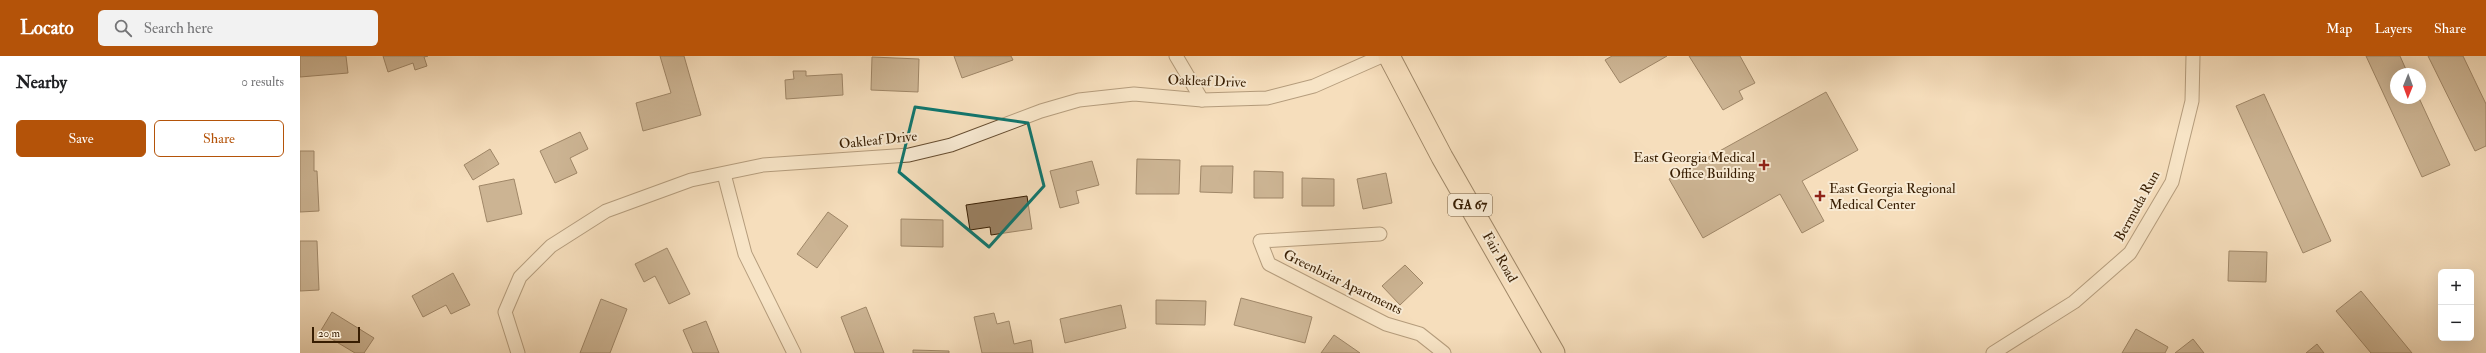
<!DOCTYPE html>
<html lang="en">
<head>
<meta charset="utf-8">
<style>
	:root { --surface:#fff; --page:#f2f2f2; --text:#202124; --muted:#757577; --line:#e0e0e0; --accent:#b45309 }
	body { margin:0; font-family:"IM FELL Double Pica",serif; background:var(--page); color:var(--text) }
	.controls { position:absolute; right:12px; bottom:12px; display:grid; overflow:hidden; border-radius:6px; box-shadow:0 4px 16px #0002 }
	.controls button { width:36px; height:36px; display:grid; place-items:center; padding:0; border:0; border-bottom:1px solid var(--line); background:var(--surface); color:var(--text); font:20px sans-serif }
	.compass { position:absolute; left:2090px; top:12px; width:36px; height:36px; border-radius:50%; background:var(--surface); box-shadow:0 4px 16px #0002; rotate:181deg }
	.scale { position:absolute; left:12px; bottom:10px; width:48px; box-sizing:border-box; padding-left:4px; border:2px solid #371d02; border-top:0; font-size:11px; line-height:14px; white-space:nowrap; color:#371d02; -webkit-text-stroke:3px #f8ead3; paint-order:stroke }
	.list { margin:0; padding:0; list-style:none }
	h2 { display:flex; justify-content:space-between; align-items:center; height:52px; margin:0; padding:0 16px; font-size:17px }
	h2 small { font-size:13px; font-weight:400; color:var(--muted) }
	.actions { display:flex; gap:8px; padding:12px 16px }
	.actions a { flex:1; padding:9px 0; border:1px solid var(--accent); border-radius:6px; text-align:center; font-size:14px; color:var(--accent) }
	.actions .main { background:var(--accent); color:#fff }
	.icon { flex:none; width:22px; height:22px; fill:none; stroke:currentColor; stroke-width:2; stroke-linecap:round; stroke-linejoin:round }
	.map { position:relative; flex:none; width:2186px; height:297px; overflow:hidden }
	header { display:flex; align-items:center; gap:24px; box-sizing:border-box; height:56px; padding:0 20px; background:var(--accent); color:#fff }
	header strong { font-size:19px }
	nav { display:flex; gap:22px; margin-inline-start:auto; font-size:14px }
	.search { width:280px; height:36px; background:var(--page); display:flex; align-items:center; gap:10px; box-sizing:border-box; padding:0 14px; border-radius:6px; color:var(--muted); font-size:15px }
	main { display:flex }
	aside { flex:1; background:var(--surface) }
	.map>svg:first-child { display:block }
	.building { fill:#9a8163; stroke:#371d02 }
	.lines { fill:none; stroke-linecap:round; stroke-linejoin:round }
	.minor-casing { stroke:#664d30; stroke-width:15 }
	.primary-casing { stroke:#371d02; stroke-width:23 }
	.minor { stroke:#f8ead3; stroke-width:13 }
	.primary { stroke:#f5debc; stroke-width:21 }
	.marked { fill:none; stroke:#0f766e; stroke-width:3; stroke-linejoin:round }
	.poi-dot { fill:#8f2418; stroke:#f8ead3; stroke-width:1.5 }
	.labels { text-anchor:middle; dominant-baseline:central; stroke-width:4; stroke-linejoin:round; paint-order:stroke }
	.shield { fill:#f8ead3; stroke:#715a41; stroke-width:1 }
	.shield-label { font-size:13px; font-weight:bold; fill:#371d02 }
	.street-label { font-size:14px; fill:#371d02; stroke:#f8ead3 }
	.poi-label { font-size:14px; fill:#371d02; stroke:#f8ead3; text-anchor:end }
</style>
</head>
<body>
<header>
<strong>Locato</strong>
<div class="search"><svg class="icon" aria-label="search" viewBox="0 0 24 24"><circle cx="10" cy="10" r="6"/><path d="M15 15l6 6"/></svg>Search here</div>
<nav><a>Map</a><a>Layers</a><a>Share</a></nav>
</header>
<main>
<aside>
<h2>Nearby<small>0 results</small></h2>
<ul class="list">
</ul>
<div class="actions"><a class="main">Save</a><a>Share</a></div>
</aside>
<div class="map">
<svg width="2186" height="297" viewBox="0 0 2186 297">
	<rect width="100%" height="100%" fill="#f5debc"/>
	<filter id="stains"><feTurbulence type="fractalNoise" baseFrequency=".005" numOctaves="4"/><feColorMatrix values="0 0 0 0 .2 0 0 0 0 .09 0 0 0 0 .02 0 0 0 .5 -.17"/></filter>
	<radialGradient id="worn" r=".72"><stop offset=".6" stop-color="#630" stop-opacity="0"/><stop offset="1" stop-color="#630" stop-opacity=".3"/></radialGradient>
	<g class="building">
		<polygon points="0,0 46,0 48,17 0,21"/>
		<polygon points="83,0 128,0 124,1 127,10 115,14 113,7 88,16"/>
		<polygon points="360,0 384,0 401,59 343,75 336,47 371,37"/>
		<polygon points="654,0 711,0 713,4 662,22"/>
		<polygon points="1367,0 1320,27 1305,4 1312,0"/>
		<polygon points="1389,0 1440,0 1455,27 1439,35 1443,43 1423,54"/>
		<polygon points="2066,0 2100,0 2108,18 2096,18 2096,42 2119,42 2150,109 2122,121"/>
		<polygon points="2128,0 2163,0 2186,48 2186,90 2175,95"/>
		<polygon points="572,1 619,3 618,36 571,34"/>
		<polygon points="493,15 506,15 506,20 542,18 543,39 486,43 485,24 494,23"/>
		<polygon points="1526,36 1558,94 1502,125 1524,165 1502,177 1480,138 1403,182 1369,123"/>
		<polygon points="1964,38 2031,185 2003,197 1936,50"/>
		<polygon points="280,76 288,93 270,102 277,117 255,127 240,95"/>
		<polygon points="190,93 199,108 173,124 164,109"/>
		<polygon points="0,95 14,95 14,115 17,115 19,155 0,156"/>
		<polygon points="837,103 880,104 879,138 836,138"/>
		<polygon points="792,105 799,129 776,135 779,147 760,152 750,115"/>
		<polygon points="901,110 933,110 932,137 900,136"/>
		<polygon points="954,115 983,116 983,142 954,142"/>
		<polygon points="1086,117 1092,147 1063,153 1057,123"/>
		<polygon points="1002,122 1034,123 1034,150 1002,150"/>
		<polygon points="214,123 222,158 187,166 179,130"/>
		<polygon points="727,140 732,173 691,179 690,171 670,174 666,149"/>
		<polygon points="528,156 548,170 517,212 497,198"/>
		<polygon points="601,163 643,164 643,191 601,190"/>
		<polygon points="0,185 17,185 19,234 0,235"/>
		<polygon points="367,192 390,238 369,248 355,220 344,226 335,208"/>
		<polygon points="1929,195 1967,196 1966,226 1928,225"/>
		<polygon points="1105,209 1123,227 1100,249 1082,230"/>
		<polygon points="153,217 170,249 151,258 146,249 123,261 112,240"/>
		<polygon points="2061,235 2112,297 2071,297 2036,255"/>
		<polygon points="941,242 1012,261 1005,287 934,269"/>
		<polygon points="301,243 327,253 310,297 280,297"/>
		<polygon points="856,244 906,245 905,269 856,268"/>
		<polygon points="821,249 826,272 765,287 760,263"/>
		<polygon points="566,251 584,297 555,297 541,261"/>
		<polygon points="32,256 74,282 64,297 55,297 20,276"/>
		<polygon points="694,257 697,268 709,265 714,288 731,284 733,297 682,297 674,261"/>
		<polygon points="406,265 419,297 393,297 383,274"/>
		<polygon points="1836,273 1868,291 1865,297 1822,297"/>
		<polygon points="1034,279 1060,297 1021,297"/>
		<polygon points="1893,283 1904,297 1875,297"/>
		<polygon points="2017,288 2024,297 2006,297"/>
		<polygon points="613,294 649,295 649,297 613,297"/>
	</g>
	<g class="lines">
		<g class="minor-casing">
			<g id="minor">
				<polyline points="876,0 902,44"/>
				<polyline points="424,118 445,198 494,297"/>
				<polyline points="1080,178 960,185 969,208 1086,268 1120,278 1144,297"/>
				<polyline points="218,297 205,256 220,221 251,190 306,155 391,124 463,109 609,99 651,89 741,55 779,44 834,38 902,44 967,42 1014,30 1082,0"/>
				<polyline points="1693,297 1774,246 1830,197 1872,126 1892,45 1893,0"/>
			</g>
		</g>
		<g class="primary-casing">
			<polyline id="primary" points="1089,0 1142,101 1254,297"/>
		</g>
		<use href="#minor" class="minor"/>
		<use href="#primary" class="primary"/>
	</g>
	<path d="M0 0H2186V297H0ZM615,51L728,67L744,130L689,191L599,116Z" fill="#f5debc" fill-opacity=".55" fill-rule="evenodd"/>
	<path class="marked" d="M615,51L728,67L744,130L689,191L599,116Z"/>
	<g class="poi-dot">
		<path d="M1462 103h4v4h4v4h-4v4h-4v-4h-4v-4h4z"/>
		<path d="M1518 134h4v4h4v4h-4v4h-4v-4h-4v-4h4z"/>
	</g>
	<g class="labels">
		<rect class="shield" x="1148" y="138" width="44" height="22" rx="3"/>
		<g class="shield-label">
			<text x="1170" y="149">GA 67</text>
		</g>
		<g class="street-label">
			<text transform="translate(907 25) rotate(2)">Oakleaf Drive</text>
			<text transform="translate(578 84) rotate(-6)">Oakleaf Drive</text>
			<text transform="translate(1837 150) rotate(-61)">Bermuda Run</text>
			<text transform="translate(1200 201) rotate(60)">Fair Road</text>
			<text transform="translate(1043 226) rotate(26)">Greenbriar Apartments</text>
		</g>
		<g class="poi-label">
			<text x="1455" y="101">East Georgia Medical<tspan x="1455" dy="16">Office Building</tspan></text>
			<text x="1529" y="132" text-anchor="start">East Georgia Regional<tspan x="1529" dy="16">Medical Center</tspan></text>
		</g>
	</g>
	<rect width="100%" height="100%" filter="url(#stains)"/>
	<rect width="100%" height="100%" fill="url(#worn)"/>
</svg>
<div class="controls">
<button>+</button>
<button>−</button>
</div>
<svg class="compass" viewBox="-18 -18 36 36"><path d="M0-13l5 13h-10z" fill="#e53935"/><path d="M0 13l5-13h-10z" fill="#757577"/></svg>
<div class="scale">20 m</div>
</div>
</main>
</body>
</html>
